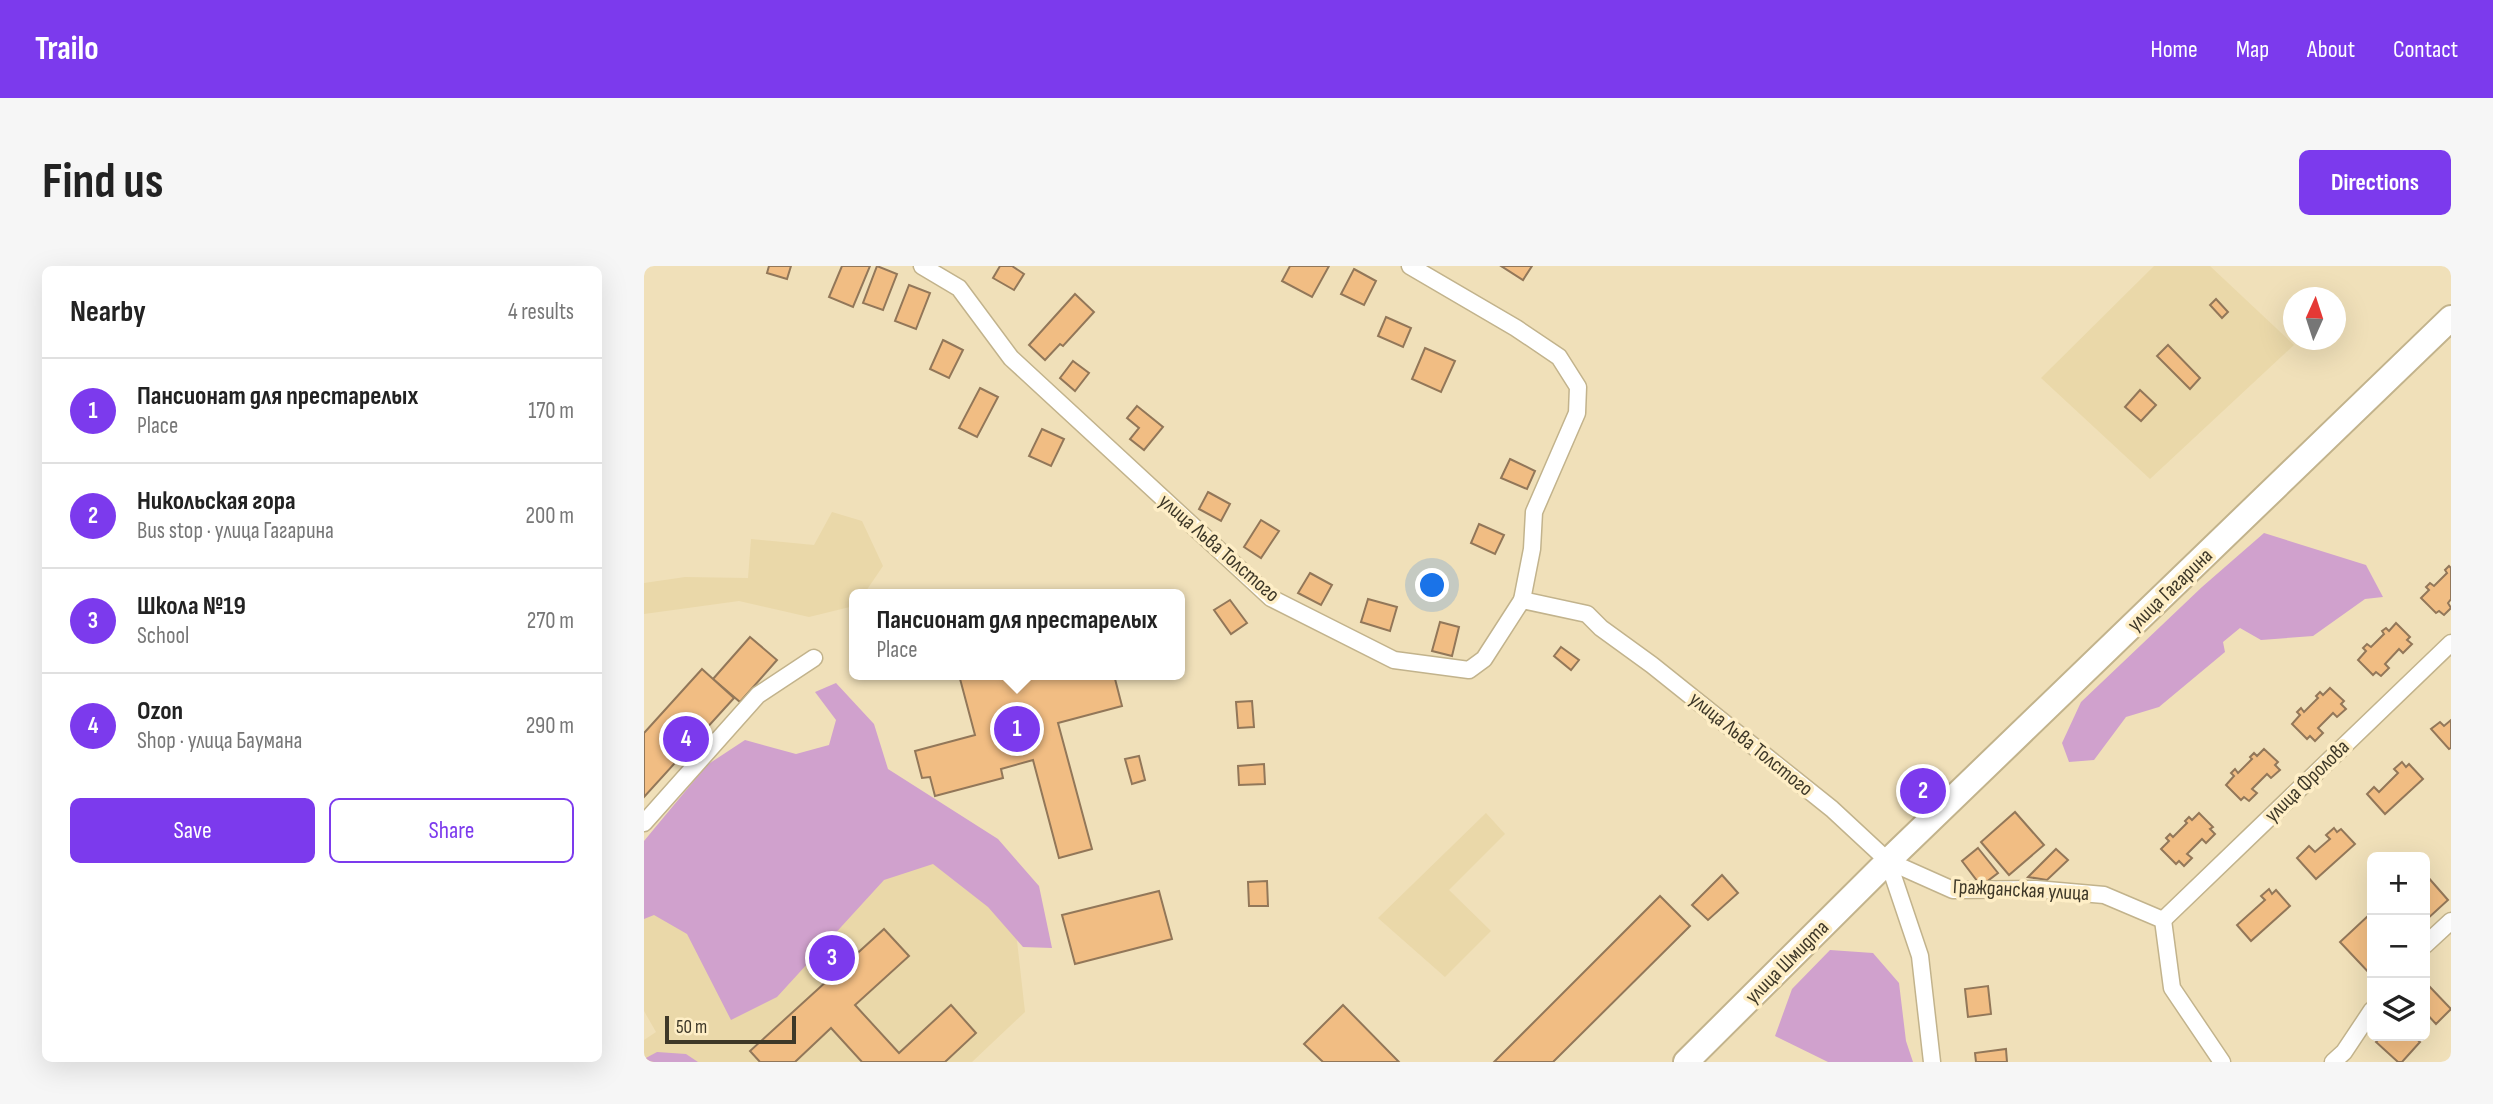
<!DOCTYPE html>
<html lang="en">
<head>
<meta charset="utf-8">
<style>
	:root { --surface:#fff; --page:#f6f6f6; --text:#222; --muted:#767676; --line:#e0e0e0; --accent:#7c3aed }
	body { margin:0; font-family:"Sofia Sans Condensed",sans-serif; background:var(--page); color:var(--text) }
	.controls { position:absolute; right:21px; bottom:21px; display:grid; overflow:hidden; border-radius:10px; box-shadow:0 7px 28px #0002 }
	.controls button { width:63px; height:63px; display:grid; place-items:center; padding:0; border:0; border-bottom:2px solid var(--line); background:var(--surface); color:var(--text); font:35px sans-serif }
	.compass { position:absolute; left:1639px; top:21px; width:63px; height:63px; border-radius:50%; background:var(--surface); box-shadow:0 7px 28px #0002; rotate:3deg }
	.scale { position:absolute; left:21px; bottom:18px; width:131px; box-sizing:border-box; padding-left:7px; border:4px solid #3e3828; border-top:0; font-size:19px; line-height:24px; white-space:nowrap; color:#3e3828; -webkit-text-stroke:5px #feeec6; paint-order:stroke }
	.you { position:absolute; left:789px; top:320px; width:24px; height:24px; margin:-18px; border:5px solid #fff; border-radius:50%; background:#1a73e8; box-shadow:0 0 0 10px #1a73e833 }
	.badge { display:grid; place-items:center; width:46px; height:46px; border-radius:50%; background:var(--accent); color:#fff; font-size:23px; font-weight:700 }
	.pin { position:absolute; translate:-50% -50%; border:4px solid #fff; box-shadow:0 2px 7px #0006 }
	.popup { position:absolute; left:205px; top:323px; width:336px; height:91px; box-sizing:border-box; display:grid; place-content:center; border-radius:10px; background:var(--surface); filter:drop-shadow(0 2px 5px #0005); font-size:23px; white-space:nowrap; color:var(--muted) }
	.popup b { font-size:26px; color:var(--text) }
	.popup::after { content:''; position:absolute; left:50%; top:100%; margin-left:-14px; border:14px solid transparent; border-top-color:var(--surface) }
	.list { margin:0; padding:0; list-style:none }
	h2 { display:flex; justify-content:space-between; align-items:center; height:91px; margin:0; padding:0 28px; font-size:30px }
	h2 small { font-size:23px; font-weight:400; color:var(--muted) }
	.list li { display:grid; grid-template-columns:46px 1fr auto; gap:21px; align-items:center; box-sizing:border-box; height:105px; padding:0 28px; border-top:2px solid var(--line) }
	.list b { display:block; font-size:26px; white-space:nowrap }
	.list p { margin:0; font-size:23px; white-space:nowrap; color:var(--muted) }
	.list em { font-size:23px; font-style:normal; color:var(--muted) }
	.actions { display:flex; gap:14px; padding:21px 28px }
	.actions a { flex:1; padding:16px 0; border:2px solid var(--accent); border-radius:10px; text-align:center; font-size:24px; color:var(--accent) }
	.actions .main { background:var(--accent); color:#fff }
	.icon { flex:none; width:38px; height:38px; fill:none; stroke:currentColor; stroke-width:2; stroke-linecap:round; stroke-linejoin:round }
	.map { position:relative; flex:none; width:1807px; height:796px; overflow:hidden; border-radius:10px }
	header { display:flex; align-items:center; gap:42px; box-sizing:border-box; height:98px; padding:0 35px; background:var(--accent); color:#fff }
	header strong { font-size:33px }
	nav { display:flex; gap:38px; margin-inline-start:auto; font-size:24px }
	.intro { display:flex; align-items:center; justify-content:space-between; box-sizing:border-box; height:168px; padding:0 42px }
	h1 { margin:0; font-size:49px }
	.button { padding:18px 32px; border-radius:10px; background:var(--accent); color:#fff; font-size:24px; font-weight:700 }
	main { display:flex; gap:42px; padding:0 42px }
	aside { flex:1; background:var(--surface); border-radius:10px; box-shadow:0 7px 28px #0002 }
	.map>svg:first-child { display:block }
	.built { fill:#ead8a9 }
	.green { fill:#d0a1cd }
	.building { fill:#f1bd83; stroke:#927759; stroke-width:2 }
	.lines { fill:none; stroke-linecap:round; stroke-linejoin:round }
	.street-casing { stroke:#c2b38c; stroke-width:19 }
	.primary-casing { stroke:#c2b38c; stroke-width:28 }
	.street { stroke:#fff; stroke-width:16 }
	.primary { stroke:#fff; stroke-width:24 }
	.labels { text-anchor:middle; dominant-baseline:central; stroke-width:7; stroke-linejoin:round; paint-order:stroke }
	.street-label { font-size:21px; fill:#3e3828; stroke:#feeec6 }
</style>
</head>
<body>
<header>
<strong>Trailo</strong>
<nav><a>Home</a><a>Map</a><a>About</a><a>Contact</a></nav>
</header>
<div class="intro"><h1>Find us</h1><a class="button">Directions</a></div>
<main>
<aside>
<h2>Nearby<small>4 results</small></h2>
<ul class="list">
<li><span class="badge">1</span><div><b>Пансионат для престарелых</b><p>Place</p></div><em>170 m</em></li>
<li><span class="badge">2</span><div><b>Никольская гора</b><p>Bus stop · улица Гагарина</p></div><em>200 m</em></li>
<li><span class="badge">3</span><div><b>Школа №19</b><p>School</p></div><em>270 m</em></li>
<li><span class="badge">4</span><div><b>Ozon</b><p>Shop · улица Баумана</p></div><em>290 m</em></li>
</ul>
<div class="actions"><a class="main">Save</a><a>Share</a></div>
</aside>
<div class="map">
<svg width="1807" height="796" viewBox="0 0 1807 796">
	<rect width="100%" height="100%" fill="#f0e0b9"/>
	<g class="built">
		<polygon points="1510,0 1566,0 1650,79 1506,213 1397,112"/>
		<polygon points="188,246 218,255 239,300 220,328 210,328 210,340 165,351 95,335 0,348 0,317 41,311 104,312 107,273 170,279"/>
		<polygon points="116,491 369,639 381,746 328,796 0,796 0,774 12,766 0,745 0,606"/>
		<polygon points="842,547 861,568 805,624 847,665 801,711 734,652"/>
	</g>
	<g class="green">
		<polygon points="1620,267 1722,299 1739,331 1721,333 1669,370 1617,374 1596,362 1579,376 1581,386 1515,441 1482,451 1450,494 1425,496 1418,477 1437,436 1558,321"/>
		<polygon points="192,417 230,458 244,503 354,573 395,620 408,682 379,681 344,641 289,598 240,614 133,731 87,754 43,668 10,649 0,653 0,575 63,499 101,474 152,488 185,479 192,454 171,426"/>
		<polygon points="1186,684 1229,687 1255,717 1262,775 1269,796 1184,796 1131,770 1148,723"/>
		<polygon points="13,786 42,788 54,796 0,796 0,793"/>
	</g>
	<g class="building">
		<polygon points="125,0 147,0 143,13 123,7"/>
		<polygon points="198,0 226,0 209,41 185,31"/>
		<polygon points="233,0 253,8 239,44 219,37"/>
		<polygon points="356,0 368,0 380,8 370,24 349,12"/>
		<polygon points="646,0 685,0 668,31 638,15"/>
		<polygon points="857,0 888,0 879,14"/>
		<polygon points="710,3 732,15 720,39 697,28"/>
		<polygon points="265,19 286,27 272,63 251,55"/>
		<polygon points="431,28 450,46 419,80 416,78 401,94 385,79"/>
		<polygon points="1572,33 1584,46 1578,52 1566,39"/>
		<polygon points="742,51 767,62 759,81 734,70"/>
		<polygon points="299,74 319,84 305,112 286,103"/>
		<polygon points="1524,79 1556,112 1546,123 1513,90"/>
		<polygon points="781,82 811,95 797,126 768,113"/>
		<polygon points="429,95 445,107 431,125 416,112"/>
		<polygon points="336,122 354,131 333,171 315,162"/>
		<polygon points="1496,124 1512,139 1497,155 1481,141"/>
		<polygon points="493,140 519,161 500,184 486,173 495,162 483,152"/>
		<polygon points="398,163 420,173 407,200 385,190"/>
		<polygon points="866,193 891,205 883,223 857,212"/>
		<polygon points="564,226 586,238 577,255 555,243"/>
		<polygon points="617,254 635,265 617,292 600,281"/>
		<polygon points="835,258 860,269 851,288 827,277"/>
		<polygon points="1805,300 1807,302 1807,333 1804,337 1807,342 1800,349 1795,345 1792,347 1777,332 1785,324 1782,321 1786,317 1790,320 1803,307 1801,304"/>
		<polygon points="666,307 688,319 677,339 654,327"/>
		<polygon points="724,333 753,341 746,365 717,356"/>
		<polygon points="586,334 603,357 587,368 570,344"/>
		<polygon points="796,356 815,361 808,390 788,385"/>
		<polygon points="1752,357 1766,371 1763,374 1768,378 1759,387 1755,383 1741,398 1745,402 1737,410 1732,406 1729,409 1714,394 1722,385 1719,382 1723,378 1727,381 1740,368 1738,365 1742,362 1745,365"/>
		<polygon points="106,371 133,394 96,436 69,413"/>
		<polygon points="917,381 935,394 927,404 910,390"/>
		<polygon points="58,403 90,432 0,531 0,467"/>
		<polygon points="315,409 470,409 478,440 414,457 448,583 415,592 389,494 357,503 359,512 291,530 286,511 278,512 271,485 331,469"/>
		<polygon points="1686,422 1700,435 1697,438 1702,443 1693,451 1689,447 1674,462 1679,467 1671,475 1666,470 1663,473 1648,458 1656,449 1653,446 1657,442 1660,446 1674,432 1672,430 1676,426 1679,429"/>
		<polygon points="608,435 610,461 594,462 592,436"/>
		<polygon points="1807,454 1807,482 1805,483 1787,463 1796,456 1800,460"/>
		<polygon points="1620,483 1634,496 1631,499 1636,504 1627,512 1623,508 1608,523 1613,527 1605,535 1600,531 1597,534 1582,519 1590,510 1587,507 1591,503 1594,507 1608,493 1606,491 1610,487 1613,490"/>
		<polygon points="495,490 501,514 488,518 481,493"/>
		<polygon points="1758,496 1762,501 1765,498 1779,513 1741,548 1723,528 1730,521 1735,526 1754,507 1750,503"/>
		<polygon points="620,498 621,518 595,519 594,500"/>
		<polygon points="1371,546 1400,579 1365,609 1337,576"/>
		<polygon points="1555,547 1569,561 1566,563 1571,568 1562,577 1558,573 1543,588 1548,592 1540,600 1535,595 1532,598 1517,583 1525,575 1522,572 1526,568 1529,571 1543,557 1541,555 1545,551 1548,554"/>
		<polygon points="1690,562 1693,566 1697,563 1711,578 1672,613 1653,592 1665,580 1671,586 1686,573 1682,569"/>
		<polygon points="1334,582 1354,607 1337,620 1318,595"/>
		<polygon points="1412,583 1424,594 1403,614 1384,611"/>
		<polygon points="1078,609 1094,627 1064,654 1048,639"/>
		<polygon points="1783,610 1804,634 1781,655 1781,612"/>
		<polygon points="623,615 624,640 605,640 604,616"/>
		<polygon points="1625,623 1628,628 1632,624 1646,640 1607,675 1593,659 1621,634 1617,630"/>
		<polygon points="515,625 528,673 431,698 418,649"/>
		<polygon points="1016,630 1046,660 909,796 850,796"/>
		<polygon points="1725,649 1728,653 1728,710 1696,676"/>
		<polygon points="240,663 265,690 211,739 255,787 307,739 332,767 301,796 218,796 187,762 151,796 116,796 106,785"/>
		<polygon points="1344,720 1347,748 1324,751 1321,723"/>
		<polygon points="1785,720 1807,743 1792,758 1781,746 1781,725"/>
		<polygon points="699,739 755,796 679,796 660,778"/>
		<polygon points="1738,770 1769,770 1776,776 1758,796 1754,796 1732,776"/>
		<polygon points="1362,783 1363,796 1332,796 1331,787"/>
	</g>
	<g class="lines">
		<g class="street-casing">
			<g id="street">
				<polyline points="278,0 315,22 367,92 627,332 750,394 825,404 840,393 878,334 943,348 957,362 1008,399 1188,543 1244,595 1309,624 1392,623 1460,629 1519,654 1528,722 1578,796"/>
				<polyline points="766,0 872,62 915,91 934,121 933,147 890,246 888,283 878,334"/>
				<polyline points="0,557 114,429 170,392"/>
				<polyline points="1244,595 1276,690 1288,796"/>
				<polyline points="1519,654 1807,377"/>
				<polyline points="1781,679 1807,655"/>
				<polyline points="1689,796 1700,786 1728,744"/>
			</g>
		</g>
		<g class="primary-casing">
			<polyline id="primary" points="1042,796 1244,595 1807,52"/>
		</g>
		<use href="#street" class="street"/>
		<use href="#primary" class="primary"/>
	</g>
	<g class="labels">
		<g class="street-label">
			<text transform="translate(575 282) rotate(41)">улица Льва Толстого</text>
			<text transform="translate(1526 324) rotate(-44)">улица Гагарина</text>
			<text transform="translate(1107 478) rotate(39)">улица Льва Толстого</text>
			<text transform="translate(1663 515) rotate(-44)">улица Фролова</text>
			<text transform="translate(1377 624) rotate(3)">Гражданская улица</text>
			<text transform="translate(1143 696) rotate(-45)">улица Шмидта</text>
		</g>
	</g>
</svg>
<div class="controls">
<button>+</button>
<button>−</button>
<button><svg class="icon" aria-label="layers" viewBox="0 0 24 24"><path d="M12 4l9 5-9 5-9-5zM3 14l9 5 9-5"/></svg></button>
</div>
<svg class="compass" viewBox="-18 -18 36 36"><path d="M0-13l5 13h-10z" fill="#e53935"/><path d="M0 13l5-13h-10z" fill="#767676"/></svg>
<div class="scale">50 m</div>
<div class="you"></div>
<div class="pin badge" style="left:373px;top:463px">1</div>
<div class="popup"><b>Пансионат для престарелых</b>Place</div>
<div class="pin badge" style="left:1279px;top:525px">2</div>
<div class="pin badge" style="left:188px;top:692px">3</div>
<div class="pin badge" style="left:42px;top:473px">4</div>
</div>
</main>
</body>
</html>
